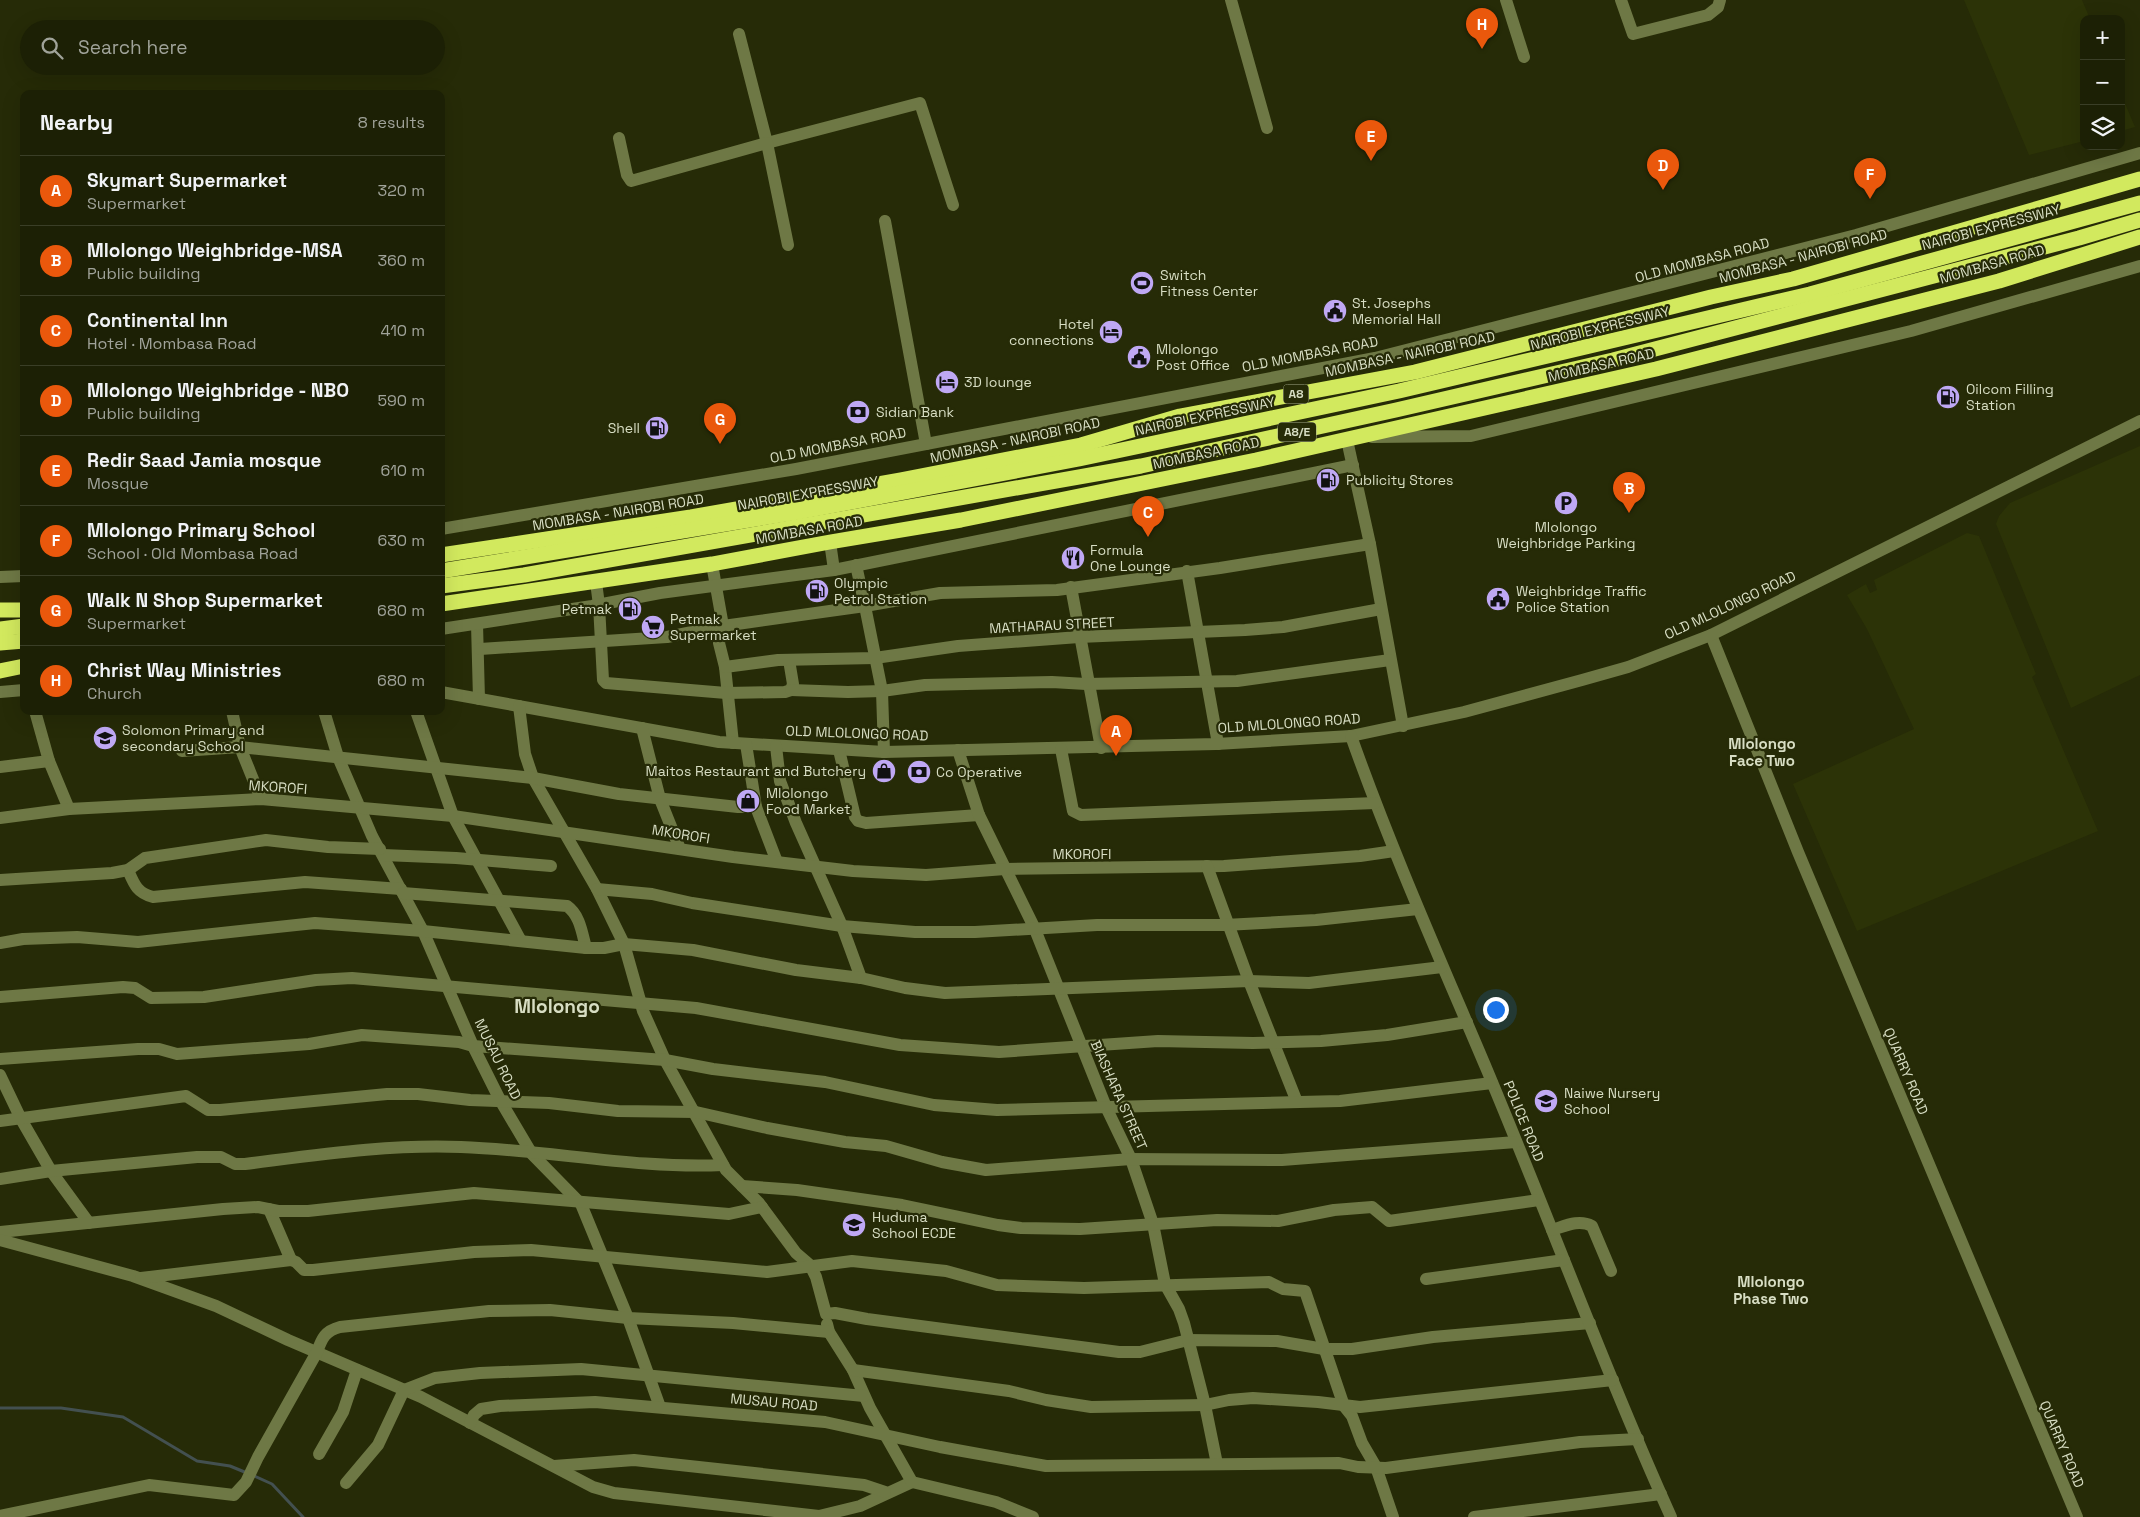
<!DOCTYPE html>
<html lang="en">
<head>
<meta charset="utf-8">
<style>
	:root { --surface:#1c2005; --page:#25280f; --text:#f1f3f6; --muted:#a0a39a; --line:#3a3e27; --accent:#ea580c }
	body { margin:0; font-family:"Space Grotesk",sans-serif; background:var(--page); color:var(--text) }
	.controls { position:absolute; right:15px; top:15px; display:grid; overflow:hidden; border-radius:10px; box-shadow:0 5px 20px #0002 }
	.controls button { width:45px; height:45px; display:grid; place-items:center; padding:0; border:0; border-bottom:1px solid var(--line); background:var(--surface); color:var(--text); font:25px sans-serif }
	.you { position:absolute; left:1495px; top:1009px; width:18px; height:18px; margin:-12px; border:4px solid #fff; border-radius:50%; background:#1a73e8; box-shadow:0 0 0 8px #1a73e833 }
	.badge { display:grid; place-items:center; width:32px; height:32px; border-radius:50%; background:var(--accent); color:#fff; font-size:16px; font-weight:700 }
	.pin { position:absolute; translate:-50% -41px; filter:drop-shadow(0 1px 2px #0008) }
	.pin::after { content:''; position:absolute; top:26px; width:18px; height:15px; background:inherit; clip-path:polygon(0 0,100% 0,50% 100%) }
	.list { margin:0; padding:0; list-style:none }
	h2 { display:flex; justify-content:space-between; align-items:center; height:65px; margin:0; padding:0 20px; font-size:21px }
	h2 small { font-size:16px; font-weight:400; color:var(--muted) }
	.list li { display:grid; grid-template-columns:32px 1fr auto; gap:15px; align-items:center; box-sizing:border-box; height:70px; padding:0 20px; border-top:1px solid var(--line) }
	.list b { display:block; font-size:19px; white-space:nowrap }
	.list p { margin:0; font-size:16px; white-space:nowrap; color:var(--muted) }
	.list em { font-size:16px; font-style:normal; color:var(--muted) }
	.icon { flex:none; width:28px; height:28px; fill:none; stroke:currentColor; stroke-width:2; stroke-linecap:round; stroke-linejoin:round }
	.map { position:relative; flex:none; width:2140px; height:1517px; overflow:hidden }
	.search { position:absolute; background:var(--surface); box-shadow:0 5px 20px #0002; left:20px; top:20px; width:425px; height:55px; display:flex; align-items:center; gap:12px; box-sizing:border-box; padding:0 18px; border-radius:28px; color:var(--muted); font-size:19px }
	.panel { position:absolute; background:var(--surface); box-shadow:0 5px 20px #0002; left:20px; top:90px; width:425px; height:625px; border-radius:10px }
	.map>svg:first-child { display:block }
	.built { fill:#2c3307 }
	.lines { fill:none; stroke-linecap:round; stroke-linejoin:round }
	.stream { stroke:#435050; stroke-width:3 }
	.minor { stroke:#6e7845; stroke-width:12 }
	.highway { stroke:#d2e95e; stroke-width:15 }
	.labels { text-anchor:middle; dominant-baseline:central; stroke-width:4.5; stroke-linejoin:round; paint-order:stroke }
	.shield { fill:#262b07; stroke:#a2a88b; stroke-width:1 }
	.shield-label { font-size:12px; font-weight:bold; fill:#d7ddc3 }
	.street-label { font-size:14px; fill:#d7ddc3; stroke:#262b07 }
	.poi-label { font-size:14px; fill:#d7ddc3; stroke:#262b07; text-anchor:start }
	.neighbourhood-label { font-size:15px; font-weight:bold; fill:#d7ddc3; stroke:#262b07 }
	.district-label { font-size:19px; font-weight:bold; fill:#d7ddc3; stroke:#262b07 }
</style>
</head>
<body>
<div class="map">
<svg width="2140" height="1517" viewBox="0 0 2140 1517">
	<rect width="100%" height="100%" fill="#262b07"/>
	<g class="built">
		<polygon points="1964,0 2082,0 2090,19 2084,19 2084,141 2029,155"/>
		<polygon points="2121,94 2135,127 2121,131"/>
		<polygon points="2140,446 2140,675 2071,708 1996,524 1999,516 2010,503"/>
		<polygon points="1967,533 1979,536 2036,674 2032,677 2098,831 1857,931 1793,784 1914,729 1867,629 1847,595 1866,584 1870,593 1877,590 1874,580"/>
	</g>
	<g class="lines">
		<g class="stream">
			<polyline points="0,1408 61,1408 123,1417 197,1461 230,1466 247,1473"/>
			<polyline points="252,1475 272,1484 303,1517"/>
		</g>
		<g class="minor">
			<polyline points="1231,0 1267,128"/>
			<polyline points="1506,0 1524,57"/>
			<polyline points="1621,0 1633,34 1708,15 1718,7 1720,0"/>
			<polyline points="739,34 767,143 920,103 953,205"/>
			<polyline points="619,138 627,175 631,181 767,143 788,245"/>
			<polyline points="885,221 926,444"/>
			<polyline points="1372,437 1471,436 1911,331 2140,266"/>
			<polyline points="1347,440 1370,544 1403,726"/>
			<polyline points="441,529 796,469 1375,358 1856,235 2140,153"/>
			<polyline points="830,542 834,570"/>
			<polyline points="712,564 723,626 719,643 725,667 733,743"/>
			<polyline points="1187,571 1218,744"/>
			<polyline points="0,577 24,576"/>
			<polyline points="596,582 599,605 603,680 606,683 726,693 785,692 791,690 793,684 789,660"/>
			<polyline points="1071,587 1101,748"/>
			<polyline points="477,624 479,699"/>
			<polyline points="441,629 592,606 660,593 834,570 1353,465"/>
			<polyline points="1711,635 1798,852 2077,1517"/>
			<polyline points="480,649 667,637 723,626 865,606 856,565"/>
			<polyline points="725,667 778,660 875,658 958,646 1079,637 1245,630 1283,627 1381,609"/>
			<polyline points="791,690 848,692 882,691 925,685 1052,682 1086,684 1237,681 1390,660"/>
			<polyline points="0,692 24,690"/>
			<polyline points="441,692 719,742 884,752 1216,744 1351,736 1464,712 1582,680 1628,667 1711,635 2140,421"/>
			<polyline points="519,706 525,754 533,778 597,889 624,944 643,1011 665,1060 726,1170 759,1203 796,1253 810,1265 816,1277 826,1314 835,1313 867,1319 1119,1352 1140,1352 1188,1340 1277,1341 1324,1349 1352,1349 1433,1337 1590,1323"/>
			<polyline points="35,711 49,761 69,809"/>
			<polyline points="232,711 240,747 261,799"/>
			<polyline points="324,711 338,757 372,836 423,931 473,1046 500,1100 532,1154 581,1204 628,1318 660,1407"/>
			<polyline points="416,711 453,816 521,941"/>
			<polyline points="642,728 660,799 680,849"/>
			<path d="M1351,736C1391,849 1440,959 1487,1070C1549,1218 1605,1370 1671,1517"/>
			<polyline points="746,744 756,807 777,862"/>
			<polyline points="776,746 780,781 796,823 842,926 861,978"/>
			<polyline points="1061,749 1073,811 1081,815 1375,803"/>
			<polyline points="839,750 855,817 858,821 866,823 979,815"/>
			<polyline points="958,750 979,815 1034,927 1106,1107 1131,1159 1153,1224 1165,1284 1179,1309 1184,1323 1205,1405 1217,1464"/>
			<polyline points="182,751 240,747 533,778 619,794 738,807 756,807"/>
			<polyline points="884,752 882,691 865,606 940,593 1057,590 1220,568 1370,544"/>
			<polyline points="0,767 49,761"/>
			<polyline points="0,818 69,809 261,799 453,816 733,857 853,871 926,875 1005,869 1224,866 1360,856 1394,851"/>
			<polyline points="383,855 456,858 551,866"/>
			<polyline points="1207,866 1249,981 1297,1102"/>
			<path d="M128,870C134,884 137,893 153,897L305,882L401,889"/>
			<polyline points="0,880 112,873 128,870 145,858 266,840 328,847 380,849"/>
			<polyline points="597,889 652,894 692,903 842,926 915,932 975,932 1097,925 1225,925 1316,920 1418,909"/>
			<path d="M403,893L567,906C580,915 582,933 586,948"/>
			<polyline points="0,943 23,939 77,937 138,942 315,923 423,931 586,948 604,948 624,944 693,950 796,970 861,978 905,988 945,993 1249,981 1309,983 1442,967"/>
			<polyline points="0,997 123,987 135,988 151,998 204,997 316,980 352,978 696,1008 900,1045 999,1052 1158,1041 1253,1043 1321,1041 1387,1035 1467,1022"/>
			<polyline points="0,1059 138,1049 159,1049 177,1054 309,1044 362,1035 459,1042 473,1046 665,1060 713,1069 825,1082 934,1105 997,1110 1340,1101 1492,1083"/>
			<polyline points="0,1075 21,1119 51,1171 89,1223"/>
			<polyline points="0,1121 186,1096 208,1110 220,1110 387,1094 418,1094 470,1100 549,1103 618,1111 696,1112 767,1128 845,1142 886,1146 942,1162 986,1170 1131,1159 1282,1160 1516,1142"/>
			<path d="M0,1179L51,1171L197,1157H221L235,1164H245C317,1155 389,1144 461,1147C549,1150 635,1169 723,1165"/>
			<polyline points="742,1186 797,1190 902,1205 998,1225 1021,1228 1080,1229 1217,1220 1278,1221 1334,1210 1372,1207 1389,1221 1539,1200"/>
			<polyline points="269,1209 291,1260"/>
			<path d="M1552,1230C1565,1226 1579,1219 1592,1226L1611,1271"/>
			<polyline points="0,1232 223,1209 258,1207 278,1211 308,1211 474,1193 729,1214 762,1207"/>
			<polyline points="0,1240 133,1276 216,1306 288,1340 421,1397 593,1487 614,1493 819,1516 860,1506 912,1482"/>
			<polyline points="141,1278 291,1260 296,1262 304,1270 313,1270 474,1252 531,1250 767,1272 852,1261 946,1271 997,1285 1084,1288 1269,1282 1283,1289 1305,1291 1344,1406 1352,1416 1362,1443 1376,1467 1393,1517"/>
			<polyline points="1426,1279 1564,1260"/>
			<polyline points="827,1324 829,1332 853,1370 870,1408 912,1482 996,1502 1033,1517"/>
			<polyline points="853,1370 1009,1391 1046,1400 1091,1407 1205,1405 1229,1400 1253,1398 1318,1402 1360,1407 1613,1380"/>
			<polyline points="470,1423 474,1415 481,1409 500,1406 595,1402 825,1422 940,1447 1046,1466 1339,1463 1358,1467 1386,1468 1580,1442 1638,1439"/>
			<polyline points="319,1454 343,1412 357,1370"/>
			<polyline points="554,1466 634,1460 864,1485 885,1492"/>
			<polyline points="346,1483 378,1445 404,1390 435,1378 480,1373 581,1369 864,1396"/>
			<path d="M0,1516L149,1485L234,1495L246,1482L258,1457L317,1352C322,1338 325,1331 340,1327L489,1311L550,1310L628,1318L733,1323L829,1332"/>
			<polyline points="1474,1517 1661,1494"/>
		</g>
		<g class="highway">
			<polyline points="441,555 691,517 901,480 1081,445 1180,416 1415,372 1711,297 1793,279 2140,179"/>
			<polyline points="441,571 804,511 1079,459 1399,391 1810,294 2140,203"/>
			<polyline points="441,586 524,575 1141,466 1396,410 1613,360 2079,238 2140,220"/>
			<polyline points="441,604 712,564 830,542 961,520 1256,460 1656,369 1999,281 2140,237"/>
			<polyline points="0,610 24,610"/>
			<polyline points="0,629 24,626"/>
			<polyline points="0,643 24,641"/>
			<polyline points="0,671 24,666"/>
		</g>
	</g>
	<defs>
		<g id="stadium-disc" transform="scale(1.25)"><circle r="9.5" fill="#bfa8f4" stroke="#262b07"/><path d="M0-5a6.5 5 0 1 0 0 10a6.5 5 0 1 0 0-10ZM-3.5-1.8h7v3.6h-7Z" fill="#111"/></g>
		<g id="civic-disc" transform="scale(1.25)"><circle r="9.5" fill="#bfa8f4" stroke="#262b07"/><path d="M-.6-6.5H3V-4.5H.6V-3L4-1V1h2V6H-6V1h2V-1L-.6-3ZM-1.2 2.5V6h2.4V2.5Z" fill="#111"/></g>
		<g id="hotel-disc" transform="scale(1.25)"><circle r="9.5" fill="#bfa8f4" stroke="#262b07"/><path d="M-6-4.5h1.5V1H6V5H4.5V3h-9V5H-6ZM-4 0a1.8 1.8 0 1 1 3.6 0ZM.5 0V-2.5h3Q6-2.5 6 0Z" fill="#111"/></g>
		<g id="fuel-disc" transform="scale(1.25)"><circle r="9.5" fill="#bfa8f4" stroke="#262b07"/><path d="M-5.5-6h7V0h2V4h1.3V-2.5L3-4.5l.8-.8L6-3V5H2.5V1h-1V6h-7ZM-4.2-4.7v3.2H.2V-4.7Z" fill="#111"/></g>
		<g id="bank-disc" transform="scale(1.25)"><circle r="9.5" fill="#bfa8f4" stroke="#262b07"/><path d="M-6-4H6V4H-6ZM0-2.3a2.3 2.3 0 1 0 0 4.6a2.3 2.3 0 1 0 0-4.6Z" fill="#111"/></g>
		<g id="parking-disc" transform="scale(1.25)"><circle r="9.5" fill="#bfa8f4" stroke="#262b07"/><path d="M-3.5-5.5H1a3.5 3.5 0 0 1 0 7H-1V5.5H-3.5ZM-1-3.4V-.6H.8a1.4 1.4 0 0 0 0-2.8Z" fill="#111"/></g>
		<g id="restaurant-disc" transform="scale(1.25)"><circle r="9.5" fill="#bfa8f4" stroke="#262b07"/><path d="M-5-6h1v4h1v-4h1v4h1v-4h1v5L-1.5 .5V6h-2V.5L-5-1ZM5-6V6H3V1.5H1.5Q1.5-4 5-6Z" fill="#111"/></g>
		<g id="supermarket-disc" transform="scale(1.25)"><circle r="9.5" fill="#bfa8f4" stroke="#262b07"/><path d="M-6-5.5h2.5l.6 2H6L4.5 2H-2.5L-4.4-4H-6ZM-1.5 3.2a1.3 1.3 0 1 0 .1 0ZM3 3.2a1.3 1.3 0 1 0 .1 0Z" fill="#111"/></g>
		<g id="school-disc" transform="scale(1.25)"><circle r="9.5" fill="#bfa8f4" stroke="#262b07"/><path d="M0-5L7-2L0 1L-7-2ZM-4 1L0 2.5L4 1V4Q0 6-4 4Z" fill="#111"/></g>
		<g id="shop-disc" transform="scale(1.25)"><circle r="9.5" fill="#bfa8f4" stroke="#262b07"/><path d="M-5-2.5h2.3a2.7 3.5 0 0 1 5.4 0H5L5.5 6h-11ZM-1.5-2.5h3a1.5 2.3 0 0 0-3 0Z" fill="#111"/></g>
	</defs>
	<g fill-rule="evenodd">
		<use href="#stadium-disc" x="1142" y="283"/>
		<use href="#civic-disc" x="1335" y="311"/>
		<use href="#hotel-disc" x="1111" y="332"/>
		<use href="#civic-disc" x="1139" y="357"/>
		<use href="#hotel-disc" x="947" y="382"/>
		<use href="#fuel-disc" x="1948" y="397"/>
		<use href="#bank-disc" x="858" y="412"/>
		<use href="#fuel-disc" x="657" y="428"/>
		<use href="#fuel-disc" x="1328" y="480"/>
		<use href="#parking-disc" x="1566" y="503"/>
		<use href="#restaurant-disc" x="1073" y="558"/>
		<use href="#fuel-disc" x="817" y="591"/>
		<use href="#civic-disc" x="1498" y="599"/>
		<use href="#fuel-disc" x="630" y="609"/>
		<use href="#supermarket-disc" x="653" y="627"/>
		<use href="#school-disc" x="105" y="738"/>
		<use href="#shop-disc" x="884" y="771"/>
		<use href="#bank-disc" x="919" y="772"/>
		<use href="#shop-disc" x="748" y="801"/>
		<use href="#school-disc" x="1546" y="1101"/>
		<use href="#school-disc" x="854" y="1225"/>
	</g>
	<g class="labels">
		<g class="shield">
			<rect x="1283.5" y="384.5" width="25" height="19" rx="4"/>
			<rect x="1278" y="422.5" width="38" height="19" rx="4"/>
		</g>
		<g class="shield-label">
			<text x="1296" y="394">A8</text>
			<text x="1297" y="432">A8/E</text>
		</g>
		<g class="street-label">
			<text transform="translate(1991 227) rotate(-15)">NAIROBI EXPRESSWAY</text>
			<text transform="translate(1803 256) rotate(-15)">MOMBASA - NAIROBI ROAD</text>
			<text transform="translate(1702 260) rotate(-15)">OLD MOMBASA ROAD</text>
			<text transform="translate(1992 264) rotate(-16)">MOMBASA ROAD</text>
			<text transform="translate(1600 328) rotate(-14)">NAIROBI EXPRESSWAY</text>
			<text transform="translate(1310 354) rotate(-11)">OLD MOMBASA ROAD</text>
			<text transform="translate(1410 354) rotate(-12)">MOMBASA - NAIROBI ROAD</text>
			<text transform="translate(1601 365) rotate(-13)">MOMBASA ROAD</text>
			<text transform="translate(1205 416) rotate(-12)">NAIROBI EXPRESSWAY</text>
			<text transform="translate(1015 440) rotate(-12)">MOMBASA - NAIROBI ROAD</text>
			<text transform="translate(838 445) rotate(-11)">OLD MOMBASA ROAD</text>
			<text transform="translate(1206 453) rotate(-12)">MOMBASA ROAD</text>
			<text transform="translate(808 493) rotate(-10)">NAIROBI EXPRESSWAY</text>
			<text transform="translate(618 512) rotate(-9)">MOMBASA - NAIROBI ROAD</text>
			<text transform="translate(809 530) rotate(-10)">MOMBASA ROAD</text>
			<text transform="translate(1730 605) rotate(-25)">OLD MLOLONGO ROAD</text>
			<text transform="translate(1052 625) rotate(-3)">MATHARAU STREET</text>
			<text transform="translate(1289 723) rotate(-4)">OLD MLOLONGO ROAD</text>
			<text transform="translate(857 733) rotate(2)">OLD MLOLONGO ROAD</text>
			<text transform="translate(278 787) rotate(4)">MKOROFI</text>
			<text transform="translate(681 834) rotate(9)">MKOROFI</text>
			<text x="1082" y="854">MKOROFI</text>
			<text transform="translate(498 1059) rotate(64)">MUSAU ROAD</text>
			<text transform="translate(1906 1071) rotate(67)">QUARRY ROAD</text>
			<text transform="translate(1119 1095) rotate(66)">BIASHARA STREET</text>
			<text transform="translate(1524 1121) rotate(68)">POLICE ROAD</text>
			<text transform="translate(774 1402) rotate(5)">MUSAU ROAD</text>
			<text transform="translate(2062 1444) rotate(67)">QUARRY ROAD</text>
		</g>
		<g class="poi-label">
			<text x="1160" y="275">Switch<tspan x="1160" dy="16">Fitness Center</tspan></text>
			<text x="1352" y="303">St. Josephs<tspan x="1352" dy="16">Memorial Hall</tspan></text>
			<text x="1094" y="324" text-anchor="end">Hotel<tspan x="1094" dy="16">connections</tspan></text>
			<text x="1156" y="349">Mlolongo<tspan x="1156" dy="16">Post Office</tspan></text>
			<text x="964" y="382">3D lounge</text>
			<text x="1966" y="389">Oilcom Filling<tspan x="1966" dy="16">Station</tspan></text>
			<text x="876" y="412">Sidian Bank</text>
			<text x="640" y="428" text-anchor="end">Shell</text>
			<text x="1346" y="480">Publicity Stores</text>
			<text x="1566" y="527" text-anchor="middle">Mlolongo<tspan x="1566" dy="16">Weighbridge Parking</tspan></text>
			<text x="1090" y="550">Formula<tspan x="1090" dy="16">One Lounge</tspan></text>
			<text x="834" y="583">Olympic<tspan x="834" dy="16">Petrol Station</tspan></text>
			<text x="1516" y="591">Weighbridge Traffic<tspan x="1516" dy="16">Police Station</tspan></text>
			<text x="612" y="609" text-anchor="end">Petmak</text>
			<text x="670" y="619">Petmak<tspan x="670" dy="16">Supermarket</tspan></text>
			<text x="122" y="730">Solomon Primary and<tspan x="122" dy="16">secondary School</tspan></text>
			<text x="866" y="771" text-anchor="end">Maitos Restaurant and Butchery</text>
			<text x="936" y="772">Co Operative</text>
			<text x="766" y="793">Mlolongo<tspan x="766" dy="16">Food Market</tspan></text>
			<text x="1564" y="1093">Naiwe Nursery<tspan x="1564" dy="16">School</tspan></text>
			<text x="872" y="1217">Huduma<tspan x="872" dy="16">School ECDE</tspan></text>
		</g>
		<g class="neighbourhood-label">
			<text x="1762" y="743">Mlolongo<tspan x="1762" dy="17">Face Two</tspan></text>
			<text x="1771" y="1281">Mlolongo<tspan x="1771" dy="17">Phase Two</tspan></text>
		</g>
		<g class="district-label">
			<text x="557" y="1006">Mlolongo</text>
		</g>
	</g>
</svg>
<div class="controls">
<button>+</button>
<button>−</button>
<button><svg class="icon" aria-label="layers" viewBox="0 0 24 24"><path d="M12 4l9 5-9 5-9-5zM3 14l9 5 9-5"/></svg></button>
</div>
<div class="you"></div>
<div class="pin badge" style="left:1116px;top:756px">A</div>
<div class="pin badge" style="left:1629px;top:513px">B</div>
<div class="pin badge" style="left:1148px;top:537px">C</div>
<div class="pin badge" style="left:1663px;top:190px">D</div>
<div class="pin badge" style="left:1371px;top:161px">E</div>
<div class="pin badge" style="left:1870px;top:199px">F</div>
<div class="pin badge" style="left:720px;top:444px">G</div>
<div class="pin badge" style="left:1482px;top:49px">H</div>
<div class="search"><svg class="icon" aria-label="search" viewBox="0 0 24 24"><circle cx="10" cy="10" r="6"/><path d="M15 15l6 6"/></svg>Search here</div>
<section class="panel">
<h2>Nearby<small>8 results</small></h2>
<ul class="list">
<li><span class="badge">A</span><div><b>Skymart Supermarket</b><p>Supermarket</p></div><em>320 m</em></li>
<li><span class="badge">B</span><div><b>Mlolongo Weighbridge-MSA</b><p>Public building</p></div><em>360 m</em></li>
<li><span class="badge">C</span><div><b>Continental Inn</b><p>Hotel · Mombasa Road</p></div><em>410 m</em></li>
<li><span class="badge">D</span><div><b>Mlolongo Weighbridge - NBO</b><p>Public building</p></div><em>590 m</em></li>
<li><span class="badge">E</span><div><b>Redir Saad Jamia mosque</b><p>Mosque</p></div><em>610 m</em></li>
<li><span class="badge">F</span><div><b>Mlolongo Primary School</b><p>School · Old Mombasa Road</p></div><em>630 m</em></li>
<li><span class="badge">G</span><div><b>Walk N Shop Supermarket</b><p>Supermarket</p></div><em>680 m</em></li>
<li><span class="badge">H</span><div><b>Christ Way Ministries</b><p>Church</p></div><em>680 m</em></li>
</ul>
</section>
</div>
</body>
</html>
